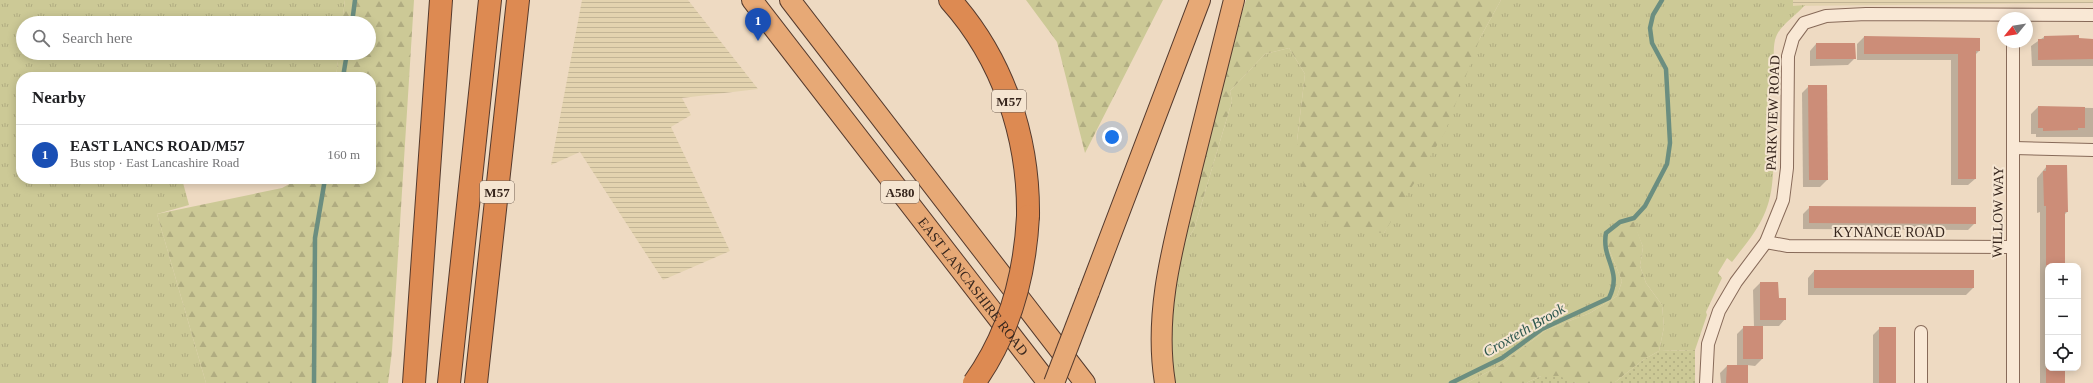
<!DOCTYPE html>
<html lang="en">
<head>
<meta charset="utf-8">
<style>
	:root { --surface:#fff; --page:#f2f2f2; --text:#202124; --muted:#757577; --line:#e0e0e0; --accent:#111827 }
	body { margin:0; font-family:Georgia,serif; background:var(--page); color:var(--text) }
	.controls { position:absolute; right:12px; bottom:12px; display:grid; overflow:hidden; border-radius:8px; box-shadow:0 2px 10px #0003 }
	.controls button { width:36px; height:36px; display:grid; place-items:center; padding:0; border:0; border-bottom:1px solid var(--line); background:var(--surface); color:var(--text); font:20px sans-serif }
	.compass { position:absolute; left:1997px; top:12px; width:36px; height:36px; border-radius:50%; background:var(--surface); box-shadow:0 2px 10px #0003; rotate:240deg }
	.you { position:absolute; left:1112px; top:137px; width:14px; height:14px; margin:-10px; border:3px solid #fff; border-radius:50%; background:#1a73e8; box-shadow:0 0 0 6px #1a73e833 }
	.badge { display:grid; place-items:center; width:26px; height:26px; border-radius:50%; background:var(--accent); color:#fff; font-size:13px; font-weight:700 }
	.pin { position:absolute; translate:-50% -33px; filter:drop-shadow(0 1px 2px #0008) }
	.pin::after { content:''; position:absolute; top:21px; width:14px; height:12px; background:inherit; clip-path:polygon(0 0,100% 0,50% 100%) }
	.list { margin:0; padding:0; list-style:none }
	h2 { display:flex; justify-content:space-between; align-items:center; height:52px; margin:0; padding:0 16px; font-size:17px }
	h2 small { font-size:13px; font-weight:400; color:var(--muted) }
	.list li { display:grid; grid-template-columns:26px 1fr auto; gap:12px; align-items:center; box-sizing:border-box; height:60px; padding:0 16px; border-top:1px solid var(--line) }
	.list b { display:block; font-size:15px; white-space:nowrap }
	.list p { margin:0; font-size:13px; white-space:nowrap; color:var(--muted) }
	.list em { font-size:13px; font-style:normal; color:var(--muted) }
	.icon { flex:none; width:22px; height:22px; fill:none; stroke:currentColor; stroke-width:2; stroke-linecap:round; stroke-linejoin:round }
	.map { position:relative; flex:none; width:2093px; height:383px; overflow:hidden }
	.search { position:absolute; background:var(--surface); box-shadow:0 2px 10px #0003; left:16px; top:16px; width:360px; height:44px; display:flex; align-items:center; gap:10px; box-sizing:border-box; padding:0 14px; border-radius:22px; color:var(--muted); font-size:15px }
	.panel { position:absolute; background:var(--surface); box-shadow:0 2px 10px #0003; left:16px; top:72px; width:360px; height:112px; border-radius:16px }
	.map>svg:first-child { display:block }
	.farmland { fill:url(#farmland-rules) }
	.grass { fill:url(#grass-tufts) }
	.forest { fill:url(#forest-firs) }
	.park { fill:url(#park-dots) }
	.shadow { fill:#0003 }
	.lines { fill:none; stroke-linecap:round; stroke-linejoin:round }
	.stream { stroke:#6b8e80; stroke-width:4.5 }
	.building { fill:#cc8d78 }
	.minor-casing { stroke:#876a59; stroke-width:14 }
	.trunk-casing { stroke:#553a2d; stroke-width:22 }
	.motorway-casing { stroke:#553a2d; stroke-width:24 }
	.minor { stroke:#f9e8d5; stroke-width:12 }
	.trunk { stroke:#e7a976; stroke-width:20 }
	.motorway { stroke:#dd8a52; stroke-width:22 }
	.trunk-bridge-casing { stroke:#553a2d; stroke-width:22; stroke-linecap:butt }
	.motorway-bridge-casing { stroke:#553a2d; stroke-width:24; stroke-linecap:butt }
	.trunk-bridge { stroke:#e7a976; stroke-width:20 }
	.motorway-bridge { stroke:#dd8a52; stroke-width:22 }
	.labels { text-anchor:middle; dominant-baseline:central; stroke-width:4; stroke-linejoin:round; paint-order:stroke }
	.shield { fill:#f5e5d1; stroke:#705f53; stroke-width:1 }
	.shield-label { font-size:13px; font-weight:bold; fill:#37261d }
	.street-label { font-size:14px; fill:#37261d; stroke:#f5e5d1 }
	.water-label { font-size:15px; font-style:italic; fill:#2d574e; stroke:#f5e5d1 }
</style>
</head>
<body>
<div class="map">
<svg width="2093" height="383" viewBox="0 0 2093 383">
	<defs>
		<pattern id="farmland-rules" width="6" height="5" patternUnits="userSpaceOnUse"><rect width="6" height="5" fill="#e3d3af"/><path d="M0 2.5h6" fill="none" stroke="#c3b596"/></pattern>
		<pattern id="grass-tufts" width="24" height="20" patternUnits="userSpaceOnUse"><rect width="24" height="20" fill="#ccc996"/><path d="M3 7l-1-3M5 7V3M7 7l1-3M15 17l-1-3M17 17v-4M19 17l1-3" fill="none" stroke="#b0ac81"/></pattern>
		<pattern id="forest-firs" width="22" height="20" patternUnits="userSpaceOnUse"><rect width="22" height="20" fill="#ccc996"/><path d="M5 1l3.5 6h-7zM16 11l3.5 6h-7z" fill="#b0ac81"/></pattern>
		<pattern id="park-dots" width="8" height="8" patternUnits="userSpaceOnUse"><rect width="8" height="8" fill="#ccc996"/><path d="M2 2h.1M6 6h.1" fill="none" stroke="#b0ac81" stroke-width="1.8" stroke-linecap="round"/></pattern>
	</defs>
	<rect width="100%" height="100%" fill="#eedac2"/>
	<g class="farmland">
		<polygon points="582,0 688,0 758,89 682,98 691,115 671,127 730,251 663,280 580,152 551,165"/>
		<polygon points="1793,0 2093,0 2093,3 1793,6"/>
	</g>
	<g class="grass">
		<polygon points="0,0 345,0 342,23 23,23 23,53 339,53 336,77 21,77 21,179 182,179 189,205 157,214 206,383 0,383"/>
		<path d="M1501,0H1793V6L1805,5C1795,17 1779,25 1775,40C1772,53 1776,67 1771,80L1769,158C1775,169 1773,173 1772,185C1768,219 1752,236 1732,262L1727,258L1718,273L1722,278L1706,312L1707,315L1695,350L1659,351L1664,327L1662,305L1646,283L1640,266L1643,247L1633,222L1608,247L1622,281L1617,296L1590,313L1546,330L1499,366L1467,383H1172L1170,316L1182,248L1194,229L1232,101L1230,91L1265,54L1289,48L1305,74L1297,141L1384,233L1480,38Z"/>
	</g>
	<g class="forest">
		<polygon points="345,0 414,0 392,351 388,383 206,383 157,214 282,188 295,181 295,179 371,179 371,77 336,77 339,53 369,53 369,23 342,23"/>
		<polygon points="1026,0 1163,0 1085,153 1057,42"/>
		<polygon points="1246,0 1501,0 1480,38 1445,132 1384,233 1352,230 1325,222 1305,192 1297,141 1305,74 1289,48 1265,54 1230,91 1232,101 1194,229 1182,248 1236,32"/>
		<polygon points="1634,222 1643,247 1640,266 1646,283 1662,305 1664,327 1659,351 1643,360 1614,383 1576,383 1541,376 1526,383 1467,383 1499,366 1546,330 1590,313 1617,296 1622,281 1608,247 1608,235 1622,223"/>
	</g>
	<g class="park">
		<polygon points="1695,350 1695,383 1614,383 1643,360 1659,351"/>
		<polygon points="1541,376 1559,376 1576,383 1526,383"/>
	</g>
	<g class="shadow">
		<polygon points="1864,37 1979,51 1975,55 1975,179 1968,185 1951,185 1951,60 1857,60 1857,44"/>
		<polygon points="2044,37 2093,40 2093,66 2032,66 2031,46"/>
		<polygon points="1816,44 1855,58 1848,65 1810,66 1810,51"/>
		<polygon points="1809,86 1827,180 1820,187 1803,187 1802,93"/>
		<polygon points="2038,107 2093,108 2093,137 2036,137 2036,134 2031,134 2031,114"/>
		<polygon points="2047,166 2067,212 2064,215 2064,266 2048,266 2048,368 2064,368 2064,383 2040,383 2040,212 2037,213 2037,178"/>
		<polygon points="1810,207 1975,223 1968,230 1803,229 1803,214"/>
		<polygon points="1814,271 1973,288 1966,295 1808,295 1808,278"/>
		<polygon points="1760,283 1778,299 1785,319 1779,326 1762,326 1762,359 1755,366 1747,365 1747,383 1721,383 1720,373 1727,366 1737,366 1737,334 1744,327 1754,327 1753,290"/>
		<polygon points="1880,328 1895,383 1873,383 1873,335"/>
	</g>
	<g class="lines">
		<g class="stream">
			<polyline points="352,23 355,0"/>
			<polyline points="343,77 347,53"/>
			<polyline points="314,383 315,238 325,179"/>
			<path d="M1451,383L1502,358L1542,329L1609,298C1623,270 1601,260 1606,233L1620,222L1634,218L1645,206L1667,164L1670,143L1666,69L1652,43L1650,28L1653,15L1662,0"/>
		</g>
	</g>
	<g class="building">
		<polygon points="2079,35 2079,38 2093,39 2093,59 2038,60 2038,39 2044,39 2044,36"/>
		<polygon points="1864,36 1980,38 1980,51 1976,51 1976,179 1958,179 1958,54 1864,54"/>
		<polygon points="1816,43 1855,43 1856,59 1816,59"/>
		<polygon points="1808,85 1827,85 1828,180 1809,180"/>
		<polygon points="2038,106 2085,107 2085,128 2078,128 2078,130 2043,131 2043,128 2038,128"/>
		<polygon points="2046,165 2067,165 2068,212 2065,212 2065,266 2046,266 2046,206 2044,206 2043,171 2046,171"/>
		<polygon points="1809,206 1976,207 1976,224 1809,223"/>
		<rect x="1814" y="270" width="160" height="18"/>
		<polygon points="1760,282 1778,282 1779,298 1786,298 1786,320 1760,320"/>
		<rect x="1743" y="326" width="20" height="33"/>
		<rect x="1879" y="327" width="17" height="56"/>
		<polygon points="1727,365 1748,365 1748,383 1726,383"/>
		<rect x="2046" y="368" width="19" height="15"/>
	</g>
	<g class="lines">
		<g class="minor-casing">
			<g id="minor">
				<polyline points="2013,42 2013,383"/>
				<polyline points="2014,148 2093,150"/>
				<polyline points="1766,242 1788,246 2012,247"/>
				<polyline points="1921,332 1921,383"/>
				<polyline points="1706,383 1708,344 1719,311 1736,282 1766,242 1783,200 1787,168 1788,56 1793,38 1804,23 1826,16 1866,14 2093,15"/>
			</g>
		</g>
		<g class="trunk-casing">
			<g id="trunk">
				<path id="s1" d="M752,0L1048,383"/>
				<polyline points="790,0 1085,383"/>
				<polyline points="1089,292 1200,0"/>
				<path d="M1165,383C1153,309 1175,239 1192,168C1206,112 1220,56 1234,0"/>
			</g>
		</g>
		<g class="motorway-casing">
			<g id="motorway">
				<path d="M950,0C1003,59 1029,137 1028,216"/>
				<polyline points="414,383 441,0"/>
				<polyline points="449,383 490,0"/>
				<polyline points="476,383 518,0"/>
			</g>
		</g>
		<use href="#minor" class="minor"/>
		<use href="#trunk" class="trunk"/>
		<use href="#motorway" class="motorway"/>
		<g class="trunk-bridge-casing">
			<polyline id="trunk-bridge" points="1054,383 1089,292"/>
		</g>
		<g class="motorway-bridge-casing">
			<path id="motorway-bridge" d="M974,383C1009,334 1025,275 1028,216"/>
		</g>
		<use href="#trunk-bridge" class="trunk-bridge"/>
		<use href="#motorway-bridge" class="motorway-bridge"/>
	</g>
	<g class="labels">
		<g class="shield">
			<rect x="992" y="90" width="34" height="22" rx="3"/>
			<rect x="480" y="181" width="34" height="22" rx="3"/>
			<rect x="881" y="181" width="38" height="22" rx="3"/>
		</g>
		<g class="shield-label">
			<text x="1009" y="101">M57</text>
			<text x="497" y="192">M57</text>
			<text x="900" y="192">A580</text>
		</g>
		<g class="street-label">
			<text transform="translate(1773 113) rotate(-88)">PARKVIEW ROAD</text>
			<text transform="translate(1998 212) rotate(-89)">WILLOW WAY</text>
			<text x="1889" y="232">KYNANCE ROAD</text>
			<text stroke="none"><textPath href="#s1" startOffset="362">EAST LANCASHIRE ROAD</textPath></text>
		</g>
		<g class="water-label">
			<text transform="translate(1524 330) rotate(-30)">Croxteth Brook</text>
		</g>
	</g>
</svg>
<div class="controls">
<button>+</button>
<button>−</button>
<button><svg class="icon" aria-label="locate" viewBox="0 0 24 24"><circle cx="12" cy="12" r="6"/><path d="M12 2v4M12 18v4M2 12h4M18 12h4"/></svg></button>
</div>
<svg class="compass" viewBox="-18 -18 36 36"><path d="M0-13l5 13h-10z" fill="#e53935"/><path d="M0 13l5-13h-10z" fill="#757577"/></svg>
<div class="you"></div>
<div class="pin badge" style="left:758px;top:41px;background:#1a4fb4">1</div>
<div class="search"><svg class="icon" aria-label="search" viewBox="0 0 24 24"><circle cx="10" cy="10" r="6"/><path d="M15 15l6 6"/></svg>Search here</div>
<section class="panel">
<h2>Nearby<small></small></h2>
<ul class="list">
<li><span class="badge" style="background:#1a4fb4">1</span><div><b>EAST LANCS ROAD/M57</b><p>Bus stop · East Lancashire Road</p></div><em>160 m</em></li>
</ul>
</section>
</div>
</body>
</html>
